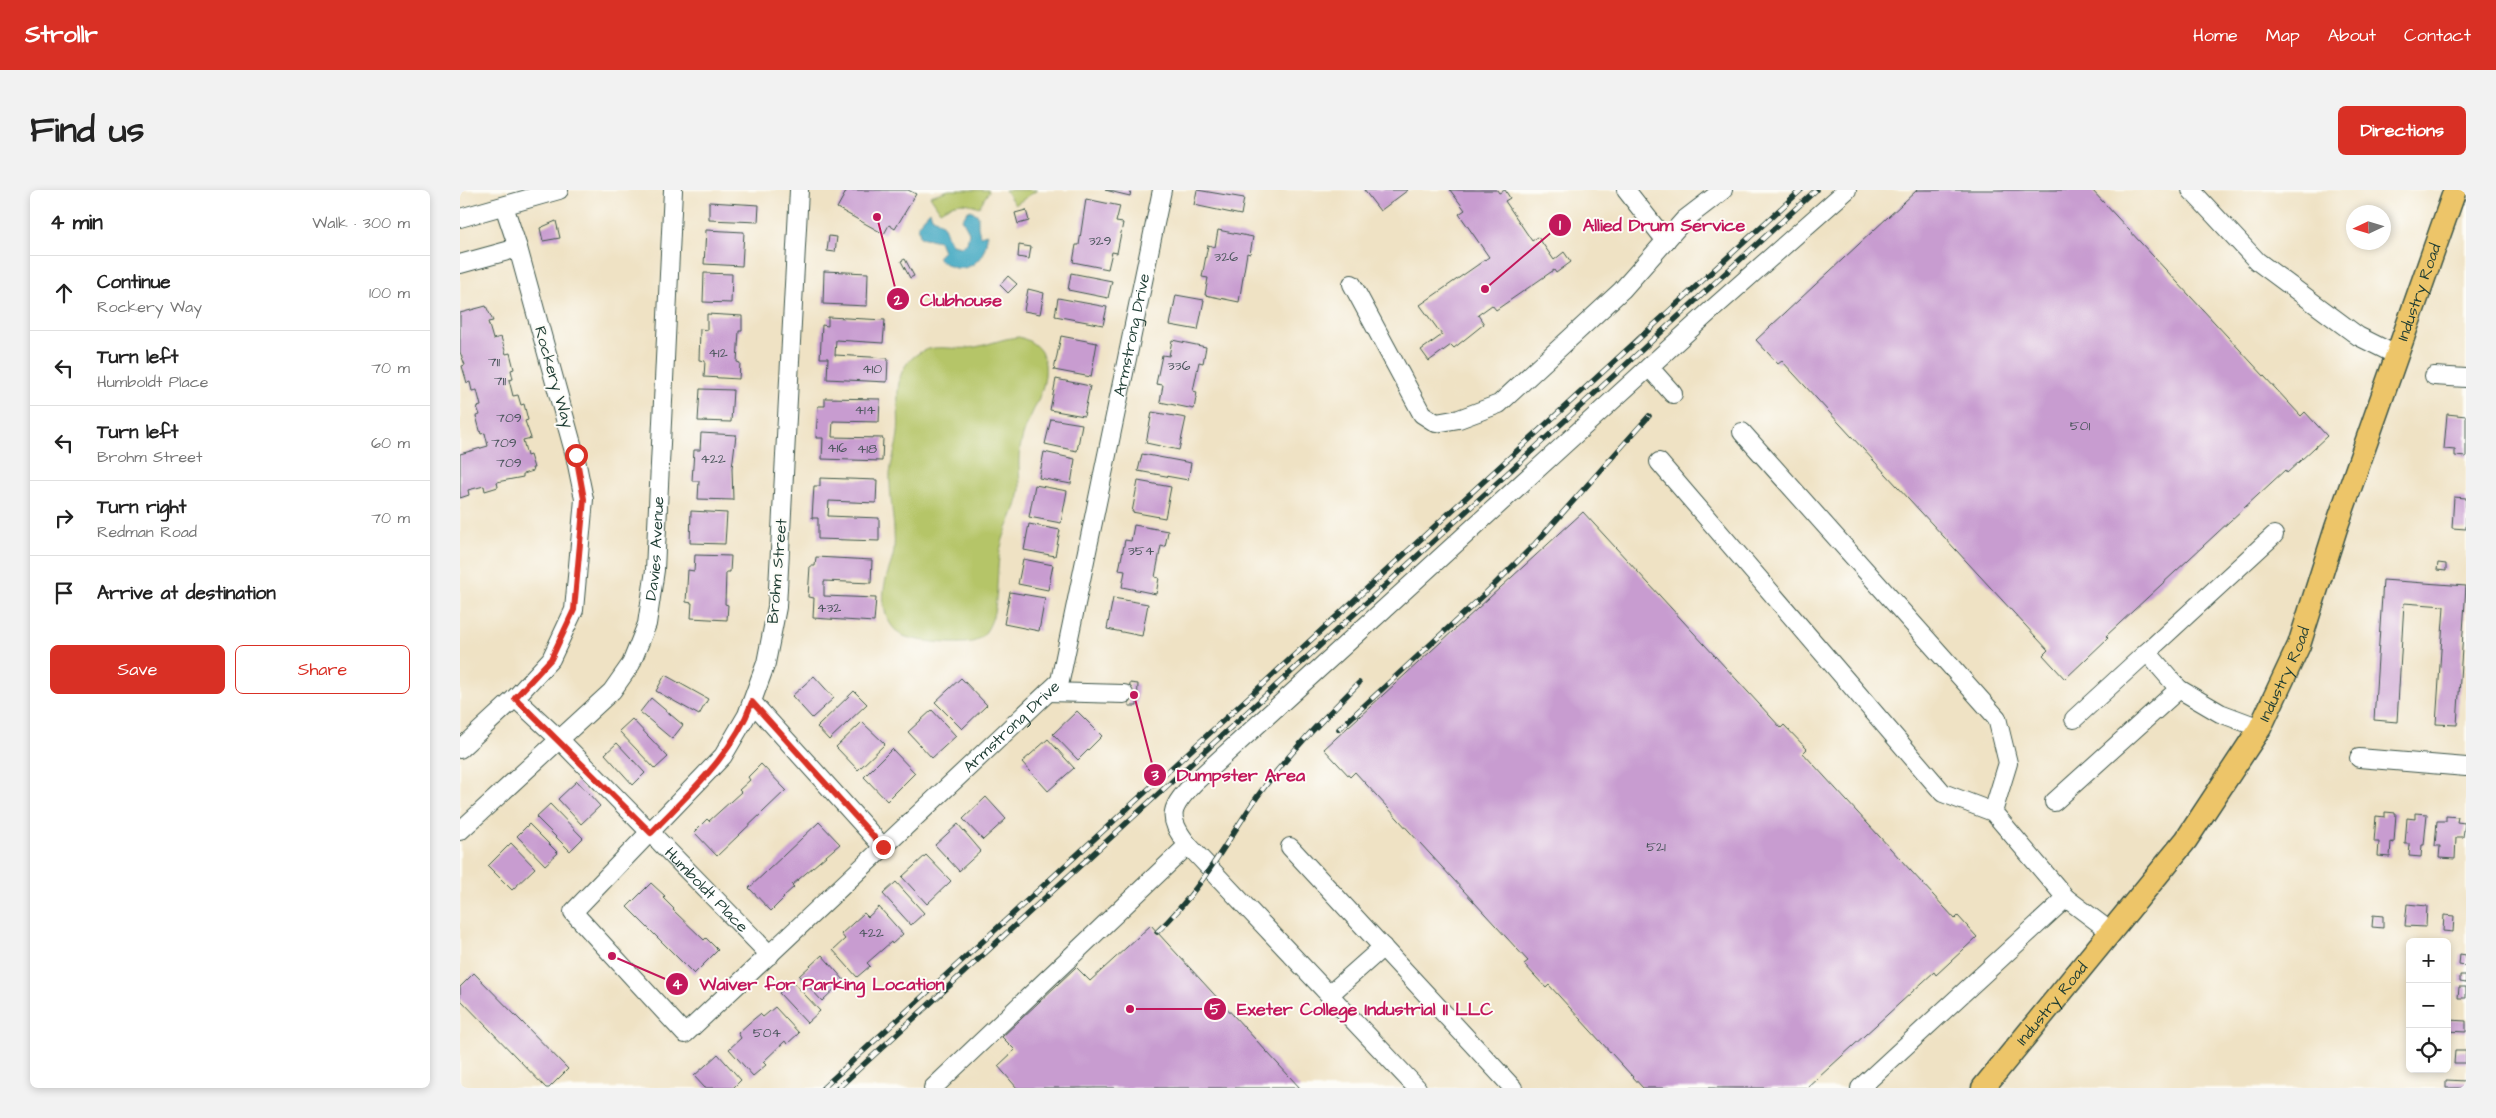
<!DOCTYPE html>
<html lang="en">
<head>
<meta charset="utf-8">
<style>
	:root { --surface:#fff; --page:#f2f2f2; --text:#222; --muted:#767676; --line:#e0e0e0; --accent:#d93025 }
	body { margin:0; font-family:"Architects Daughter",sans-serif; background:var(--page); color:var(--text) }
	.controls { position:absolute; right:15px; bottom:15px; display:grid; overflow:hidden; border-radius:8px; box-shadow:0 2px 8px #0003 }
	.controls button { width:45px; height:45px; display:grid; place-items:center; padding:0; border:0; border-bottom:1px solid var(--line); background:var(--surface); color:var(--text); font:25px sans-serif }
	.compass { position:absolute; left:1886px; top:15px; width:45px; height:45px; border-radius:50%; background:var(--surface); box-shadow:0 2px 8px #0003; rotate:266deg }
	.stop { position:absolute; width:15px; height:15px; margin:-11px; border:4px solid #d93025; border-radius:50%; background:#fff }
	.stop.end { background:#d93025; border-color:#fff; box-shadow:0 1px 5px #0008 }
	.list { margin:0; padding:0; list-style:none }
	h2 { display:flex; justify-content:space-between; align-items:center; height:65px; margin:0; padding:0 20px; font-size:21px }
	h2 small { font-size:16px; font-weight:400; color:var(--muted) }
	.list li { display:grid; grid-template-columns:32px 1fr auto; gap:15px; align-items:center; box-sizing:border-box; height:75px; padding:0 20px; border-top:1px solid var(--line) }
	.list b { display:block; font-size:19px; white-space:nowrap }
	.list p { margin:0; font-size:16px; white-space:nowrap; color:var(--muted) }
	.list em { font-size:16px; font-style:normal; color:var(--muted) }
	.actions { display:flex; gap:10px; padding:15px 20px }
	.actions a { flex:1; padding:11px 0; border:1px solid var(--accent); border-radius:8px; text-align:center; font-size:18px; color:var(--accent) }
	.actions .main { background:var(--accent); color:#fff }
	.icon { flex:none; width:28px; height:28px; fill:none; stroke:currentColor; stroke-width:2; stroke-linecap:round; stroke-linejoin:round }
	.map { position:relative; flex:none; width:2006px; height:898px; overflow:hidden; border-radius:8px }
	header { display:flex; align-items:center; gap:30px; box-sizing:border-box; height:70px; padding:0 25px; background:var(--accent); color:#fff }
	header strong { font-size:24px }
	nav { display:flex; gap:28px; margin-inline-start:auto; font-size:18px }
	.intro { display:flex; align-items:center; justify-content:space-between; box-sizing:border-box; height:120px; padding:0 30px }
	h1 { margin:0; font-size:35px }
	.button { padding:12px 22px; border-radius:8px; background:var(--accent); color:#fff; font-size:18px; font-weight:700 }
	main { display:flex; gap:30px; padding:0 30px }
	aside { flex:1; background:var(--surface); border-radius:8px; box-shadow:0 2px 8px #0003 }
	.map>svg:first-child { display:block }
	.green { fill:#b5c568; stroke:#6a814e }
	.water { fill:#41a7c1; stroke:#30727a }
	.building { fill:#c89cd0 }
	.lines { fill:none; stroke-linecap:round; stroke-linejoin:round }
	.minor-casing { stroke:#3e564a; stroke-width:20 }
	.major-casing { stroke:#3e564a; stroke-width:25 }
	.minor { stroke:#fff; stroke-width:18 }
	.major { stroke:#edc569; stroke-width:22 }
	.rail-casing { stroke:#1f3d34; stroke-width:5.5 }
	.rail { stroke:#fdfcf7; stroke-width:4; stroke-dasharray:11; stroke-linecap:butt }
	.route { stroke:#d93025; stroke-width:6 }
	.labels { text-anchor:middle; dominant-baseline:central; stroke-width:4; stroke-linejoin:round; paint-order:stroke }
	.number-label { font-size:14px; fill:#49555b }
	.street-label { font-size:16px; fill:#1f3d34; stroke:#fdfcf7 }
	.leader { fill:none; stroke:#c2185b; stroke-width:2 }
	.callout-dot { fill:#c2185b; stroke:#fdfcf7; stroke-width:2 }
	.mark-label { font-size:15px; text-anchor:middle; font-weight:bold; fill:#fff }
	.callout-label { font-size:18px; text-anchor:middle; font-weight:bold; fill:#c2185b; stroke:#fdfcf7; stroke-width:4; stroke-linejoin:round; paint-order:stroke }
</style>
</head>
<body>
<header>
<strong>Strollr</strong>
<nav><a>Home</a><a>Map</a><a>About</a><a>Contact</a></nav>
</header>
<div class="intro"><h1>Find us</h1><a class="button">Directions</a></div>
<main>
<aside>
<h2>4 min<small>Walk · 300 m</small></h2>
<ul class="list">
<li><svg class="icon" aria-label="ahead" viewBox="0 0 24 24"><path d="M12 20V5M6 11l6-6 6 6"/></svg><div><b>Continue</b><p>Rockery Way</p></div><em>100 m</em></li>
<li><svg class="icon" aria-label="left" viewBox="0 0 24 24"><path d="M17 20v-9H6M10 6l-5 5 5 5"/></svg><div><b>Turn left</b><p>Humboldt Place</p></div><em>70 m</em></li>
<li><svg class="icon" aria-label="left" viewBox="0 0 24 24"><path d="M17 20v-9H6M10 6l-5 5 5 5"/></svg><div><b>Turn left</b><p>Brohm Street</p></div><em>60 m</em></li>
<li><svg class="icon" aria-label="right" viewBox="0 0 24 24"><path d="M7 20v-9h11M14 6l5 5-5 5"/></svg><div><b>Turn right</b><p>Redman Road</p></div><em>70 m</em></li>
<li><svg class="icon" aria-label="arrive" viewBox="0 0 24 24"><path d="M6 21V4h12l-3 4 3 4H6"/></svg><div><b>Arrive at destination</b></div></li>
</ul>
<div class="actions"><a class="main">Save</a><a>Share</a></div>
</aside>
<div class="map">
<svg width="2006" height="898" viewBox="0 0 2006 898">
	<rect width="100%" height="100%" fill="#fdfcf7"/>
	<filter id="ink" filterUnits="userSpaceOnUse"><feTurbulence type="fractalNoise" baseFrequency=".02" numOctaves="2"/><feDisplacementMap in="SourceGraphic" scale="10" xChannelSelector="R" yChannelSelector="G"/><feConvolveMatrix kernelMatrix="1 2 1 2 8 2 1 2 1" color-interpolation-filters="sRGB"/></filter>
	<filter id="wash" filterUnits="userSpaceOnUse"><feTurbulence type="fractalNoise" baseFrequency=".0096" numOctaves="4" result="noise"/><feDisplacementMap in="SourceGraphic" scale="20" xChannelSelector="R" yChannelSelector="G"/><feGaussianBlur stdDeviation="1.12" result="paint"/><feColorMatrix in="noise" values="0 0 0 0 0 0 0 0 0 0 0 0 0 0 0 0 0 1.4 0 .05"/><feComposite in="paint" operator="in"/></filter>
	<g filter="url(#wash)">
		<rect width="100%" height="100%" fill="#efe2c4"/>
		<g class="green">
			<path d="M489,0H528L529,1L519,17C504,11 494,12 480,21L470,6Z"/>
			<polygon points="545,0 577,0 555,15"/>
			<path d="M559,147C572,151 583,158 585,174C588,204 566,226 561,254C557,269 560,284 560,299C558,320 545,337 541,357C534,384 542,420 525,443C522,447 517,451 512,452C498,455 451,452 440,444C426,434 422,416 424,400C425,387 432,374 434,361C436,335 429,309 430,284C431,270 437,257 438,244C441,216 429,184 456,165C472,153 489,160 507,158C525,157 541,148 559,147Z"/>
		</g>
		<path class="water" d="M511,20L518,25V37L520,46L527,44C527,74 500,91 477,67L483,61L479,51L460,47L458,34L470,21L472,27C492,39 481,39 492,54L501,56L507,53L509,42L502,29L507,22Z"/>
		<g id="blocks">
			<g class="building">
				<polygon points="387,0 448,0 456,4 435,39 429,35 424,44 377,18"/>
				<polygon points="645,0 671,0 670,6"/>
				<polygon points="737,0 784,8 781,25 734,15"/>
				<polygon points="904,0 948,0 920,21"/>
				<polygon points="990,0 1037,0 1039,3 1045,0 1050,8 1045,11 1072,51 1078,47 1094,70 1104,62 1111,72 1096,83 1094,80 1036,120 1032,115 1018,125 1024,134 994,158 991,155 969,171 961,160 982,145 960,115 1029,67 999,24 1005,20"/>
				<polygon points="1457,0 1632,0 1841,226 1845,222 1867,246 1827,283 1825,280 1646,446 1648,448 1605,489 1583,465 1588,460 1322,171 1318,174 1296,150"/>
				<polygon points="626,9 660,16 656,32 663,33 657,63 652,62 648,79 613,72 616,55 619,55"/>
				<polygon points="249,12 299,15 298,32 249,30"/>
				<polygon points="566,20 569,31 558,34 555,23"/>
				<polygon points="96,31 100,48 83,51 80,38"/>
				<polygon points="246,40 284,42 282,76 244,74"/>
				<polygon points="758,40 793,47 790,64 787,63 779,112 745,105 748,88 742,87 748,55 755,57"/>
				<polygon points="369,46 377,47 375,62 367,61"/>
				<polygon points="559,55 571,57 569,69 558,67"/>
				<polygon points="445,69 454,86 450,88 441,71"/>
				<polygon points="364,81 408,83 407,116 363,114"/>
				<polygon points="244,83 272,84 271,113 243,112"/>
				<polygon points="611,83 652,91 648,108 608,100"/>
				<polygon points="548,86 557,94 548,103 540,95"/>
				<polygon points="568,99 584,103 580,124 564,121"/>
				<polygon points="716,105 744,110 738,140 710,135"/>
				<polygon points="598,108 647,117 643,135 595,126"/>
				<polygon points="26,116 33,131 28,132 33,149 41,147 46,164 50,163 54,179 51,180 53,189 49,190 53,206 58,205 61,215 64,214 68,230 65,231 71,248 63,250 67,266 70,265 74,278 72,278 73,281 63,284 63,287 37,292 38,297 25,301 24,296 8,300 9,305 0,308 0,264 28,256 25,243 21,244 16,226 20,225 17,217 21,216 17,200 12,201 10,192 7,193 2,176 5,175 0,162 0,123"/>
				<polygon points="247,124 282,126 282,141 279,141 277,172 280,173 279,189 244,187 245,171 239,170 240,139 247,140"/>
				<polygon points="368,127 425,130 423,153 376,150 375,165 428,168 427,192 367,189 368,168 360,168 362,135 368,136"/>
				<polygon points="601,146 637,153 631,187 594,180"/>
				<polygon points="712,150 746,157 743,173 739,172 733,201 737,202 734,219 700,212 703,195 696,194 702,165 709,166"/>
				<polygon points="596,189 630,196 624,226 590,220"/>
				<polygon points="240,199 273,200 271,232 238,231"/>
				<polygon points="365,208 420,209 419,232 373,231 372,247 423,248 422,271 362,269 363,248 356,248 358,216 365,216"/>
				<polygon points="692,222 726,228 719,260 686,253"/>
				<polygon points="1987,224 2006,226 2006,267 1995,266 1995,260 1984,259"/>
				<polygon points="591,229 622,234 617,261 585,254"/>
				<polygon points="241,243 276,245 272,278 273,310 238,309 239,291 232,291 233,276 234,260 240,260"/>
				<polygon points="584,262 615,269 611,294 579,288"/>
				<polygon points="682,264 731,273 728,290 678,281"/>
				<polygon points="360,288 417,290 416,313 369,311 368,326 419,328 419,351 358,349 358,328 352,328 354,296 360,296"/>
				<polygon points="678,291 711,297 705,328 672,322"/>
				<polygon points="575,295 607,301 601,333 569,327"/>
				<polygon points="1994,307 2006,308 2006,339 1992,338"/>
				<polygon points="231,321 267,323 265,354 230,353"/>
				<polygon points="1123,322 1321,538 1324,535 1347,559 1343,563 1495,729 1498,726 1517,747 1476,785 1474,782 1347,898 1183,898 1089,795 1086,798 1064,774 1068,771 895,582 890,587 864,559"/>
				<polygon points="569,334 600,340 595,366 564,360"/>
				<polygon points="674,335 708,341 705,357 701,356 695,387 699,388 696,404 662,397 665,381 659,380 665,350 671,351"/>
				<polygon points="235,365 271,366 270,382 266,382 265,414 268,415 267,430 231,428 232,413 226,412 228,380 234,381"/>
				<polygon points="356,367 412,370 411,393 364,391 364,406 416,408 414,432 353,428 354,408 348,407 350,376 355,376"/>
				<polygon points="563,369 593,375 588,400 558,394"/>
				<polygon points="1978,373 1986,374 1986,381 1977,380"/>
				<polygon points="1923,390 2006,396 1997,535 1976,534 1984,416 1944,413 1937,532 1914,530"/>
				<polygon points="550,402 585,408 579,441 544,434"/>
				<polygon points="653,408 688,414 682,446 647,439"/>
				<polygon points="205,485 248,509 239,525 196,501"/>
				<polygon points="354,486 374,508 352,528 332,506"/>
				<polygon points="501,488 527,515 502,539 475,512"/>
				<polygon points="670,493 678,494 677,516 669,516"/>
				<polygon points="394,501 407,514 369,550 357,537"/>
				<polygon points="191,508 223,535 212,549 180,522"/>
				<polygon points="472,520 496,546 472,568 448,542"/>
				<polygon points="617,521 642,546 618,570 593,544"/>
				<polygon points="172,529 208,567 195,579 159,541"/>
				<polygon points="402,532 425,554 398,580 376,557"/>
				<polygon points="588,549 614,578 588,601 562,572"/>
				<polygon points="157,553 185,583 173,595 145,564"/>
				<polygon points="432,559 455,583 427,611 404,587"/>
				<polygon points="301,574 326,600 257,666 234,642 247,629 249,631 260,621 281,602 279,600 290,590 288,587"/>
				<polygon points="117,591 140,616 121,634 98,609"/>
				<polygon points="526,607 546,629 523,650 503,629"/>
				<polygon points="90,614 123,648 110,661 76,627"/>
				<polygon points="1925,622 1936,623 1934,653 1931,652 1930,667 1918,666 1919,652 1914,652 1916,626 1925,627"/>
				<polygon points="1955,623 1967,624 1964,655 1962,655 1961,667 1949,666 1950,654 1945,654 1947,628 1955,629"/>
				<polygon points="1986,626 1998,627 1997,632 2005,633 2003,647 1996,647 1995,669 1979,668 1980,656 1975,656 1977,631 1986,631"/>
				<polygon points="359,632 380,654 332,695 334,697 323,707 324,708 311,721 289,698"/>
				<polygon points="69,634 98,663 85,675 57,646"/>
				<polygon points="498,634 521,661 499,681 475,655"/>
				<polygon points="51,653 75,678 52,700 28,676"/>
				<polygon points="466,665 491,691 467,714 442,687"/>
				<polygon points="436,692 464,723 451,735 423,704"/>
				<polygon points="191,693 205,706 203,708 214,719 213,720 244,750 246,748 258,760 234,784 167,717"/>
				<polygon points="1947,714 1967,716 1966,737 1945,736"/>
				<polygon points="419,717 443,744 432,754 431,752 407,773 410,776 397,787 373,760 385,749 381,744 404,723 408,727"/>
				<polygon points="1913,725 1923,726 1923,738 1912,737"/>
				<polygon points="1984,725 1994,726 1993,742 1983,741"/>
				<polygon points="691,735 697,742 840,898 557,898 538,876 555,860 542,847 616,777 630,791"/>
				<polygon points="2000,764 2006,765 2006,776 1999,775"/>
				<polygon points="362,765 384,790 362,811 339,786"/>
				<polygon points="14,783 108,879 89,898 86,898 0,809 0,797"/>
				<polygon points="2000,785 2006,785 2006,793 2000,792"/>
				<polygon points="332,791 360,821 347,833 319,803"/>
				<polygon points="1999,797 2006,797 2006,808 1998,808"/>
				<polygon points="315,817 339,843 327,854 325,851 303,872 306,875 293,886 269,859 281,848 278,843 289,833 300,824 303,827"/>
				<polygon points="1989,830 2006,831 2006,842 1988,841"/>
				<polygon points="1995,861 2006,861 2006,873 1994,873"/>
				<polygon points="258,864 281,890 273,898 245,898 234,886"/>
				<polygon points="1986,890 2006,891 2006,898 1986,898"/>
			</g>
		</g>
	</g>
	<g filter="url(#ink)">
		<use href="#blocks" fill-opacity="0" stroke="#3e564a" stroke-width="1"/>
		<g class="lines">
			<g class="minor-casing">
				<g id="minor">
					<path id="s1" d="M339,0L317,417L306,473L287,525L263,566L113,722L225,844L600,491L702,0"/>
					<polyline points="1166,0 1206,51"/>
					<polyline points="1731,0 1797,71 1898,146 1936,165"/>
					<polyline points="0,28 99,0"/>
					<polyline points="0,74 58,58"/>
					<polyline points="892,94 962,224 976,233 999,229 1039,214 1162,100 1224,30 1263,0"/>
					<polyline points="1189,177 1213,204"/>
					<polyline points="1974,186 2006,188"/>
					<polyline points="1282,242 1537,528 1548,573 1533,622"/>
					<polyline points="1199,272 1483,603 1533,622 1606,708"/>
					<polyline points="1687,462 1814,345"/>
					<polyline points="588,502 664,504"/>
					<path id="s2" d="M55,508L99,549L310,765"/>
					<polyline points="292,512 423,657"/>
					<polyline points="1614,529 1687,462 1719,499"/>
					<polyline points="0,559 55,508 91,469 114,420 124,309 115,265 58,58 44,16"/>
					<polyline points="1899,568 2006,577"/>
					<polyline points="1594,612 1719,499 1760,523 1800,538"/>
					<path id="s3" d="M0,641L152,501L171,474L187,434L195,380L213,0"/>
					<path d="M728,655C705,626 711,617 735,592L1248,123L1387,0"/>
					<polyline points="830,657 1053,898"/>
					<polyline points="869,805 923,757"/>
					<polyline points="473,898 728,655 957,898"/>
					<polyline points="1400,898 1606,708 1651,742"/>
				</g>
			</g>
			<g class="major-casing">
				<g id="major">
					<path id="s4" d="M1523,898L1726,650L1800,538L1839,455L1876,338L1995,0"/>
				</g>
			</g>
			<use href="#minor" class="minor"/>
			<use href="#major" class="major"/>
			<g class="rail-casing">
				<g id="rail">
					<polyline points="879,539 1025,404 1074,355 1189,226"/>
					<path d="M697,742C739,703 765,654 797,607C827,565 863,529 899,493"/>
					<polyline points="363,898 1341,0"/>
					<polyline points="378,898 1356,0"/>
				</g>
			</g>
			<use href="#rail" class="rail"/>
		</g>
	</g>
	<g class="lines" filter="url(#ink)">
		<path class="route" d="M116,265L124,309L114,420L91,469L55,508L191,643C229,603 273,565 292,512L423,657"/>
	</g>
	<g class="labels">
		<g class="number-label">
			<text x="640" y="51">329</text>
			<text x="766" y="67">326</text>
			<text x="258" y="163">412</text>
			<text x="34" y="172">711</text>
			<text x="719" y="176">336</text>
			<text x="412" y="179">410</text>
			<text x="40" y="191">711</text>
			<text x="405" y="220">414</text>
			<text x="49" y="228">709</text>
			<text x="1620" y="236">501</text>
			<text x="44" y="253">709</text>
			<text x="377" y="258">416</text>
			<text x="407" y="259">418</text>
			<text x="253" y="269">422</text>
			<text x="49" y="273">709</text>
			<text x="681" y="361">354</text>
			<text x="369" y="418">432</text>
			<text x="1196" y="657">521</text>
			<text x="411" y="743">422</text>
			<text x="307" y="843">504</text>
		</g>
		<g class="street-label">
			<text stroke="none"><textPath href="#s4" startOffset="919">Industry Road</textPath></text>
			<text stroke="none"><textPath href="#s1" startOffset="1828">Armstrong Drive</textPath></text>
			<text transform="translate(94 187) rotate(74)">Rockery Way</text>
			<text stroke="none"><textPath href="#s3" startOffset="359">Davies Avenue</textPath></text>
			<text transform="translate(317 381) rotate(-85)">Brohm Street</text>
			<text stroke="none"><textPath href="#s4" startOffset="514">Industry Road</textPath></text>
			<text stroke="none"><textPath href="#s1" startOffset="1408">Armstrong Drive</textPath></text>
			<text stroke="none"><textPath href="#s2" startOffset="271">Humboldt Place</textPath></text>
			<text stroke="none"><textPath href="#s4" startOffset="109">Industry Road</textPath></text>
		</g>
	</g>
	<path class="leader" d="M1025 99L1100 35M417 27L438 109M674 505L695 585M152 766L217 794M670 819L755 819"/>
	<g class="callout-dot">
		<circle cx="1025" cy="99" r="5"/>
		<circle cx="417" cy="27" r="5"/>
		<circle cx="674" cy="505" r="5"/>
		<circle cx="152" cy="766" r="5"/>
		<circle cx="670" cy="819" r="5"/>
		<circle cx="1100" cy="35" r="12"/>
		<circle cx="438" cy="109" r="12"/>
		<circle cx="695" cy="585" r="12"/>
		<circle cx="217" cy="794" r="12"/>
		<circle cx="755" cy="819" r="12"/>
	</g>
	<g class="mark-label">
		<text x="1100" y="40">1</text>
		<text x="438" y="115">2</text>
		<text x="695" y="590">3</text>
		<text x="217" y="799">4</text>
		<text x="755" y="824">5</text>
	</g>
	<g class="callout-label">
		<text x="1204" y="41">Allied Drum Service</text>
		<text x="501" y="116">Clubhouse</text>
		<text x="781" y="591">Dumpster Area</text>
		<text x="362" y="800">Waiver for Parking Location</text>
		<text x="905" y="825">Exeter College Industrial II LLC</text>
	</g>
</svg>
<div class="controls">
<button>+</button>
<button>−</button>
<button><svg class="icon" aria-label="locate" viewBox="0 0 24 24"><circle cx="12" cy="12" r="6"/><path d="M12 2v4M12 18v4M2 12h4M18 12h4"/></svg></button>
</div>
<svg class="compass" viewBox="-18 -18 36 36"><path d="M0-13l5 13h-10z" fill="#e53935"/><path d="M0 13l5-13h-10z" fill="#767676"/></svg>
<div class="stop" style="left:116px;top:265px"></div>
<div class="stop end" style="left:423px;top:657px"></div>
</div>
</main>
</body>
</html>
